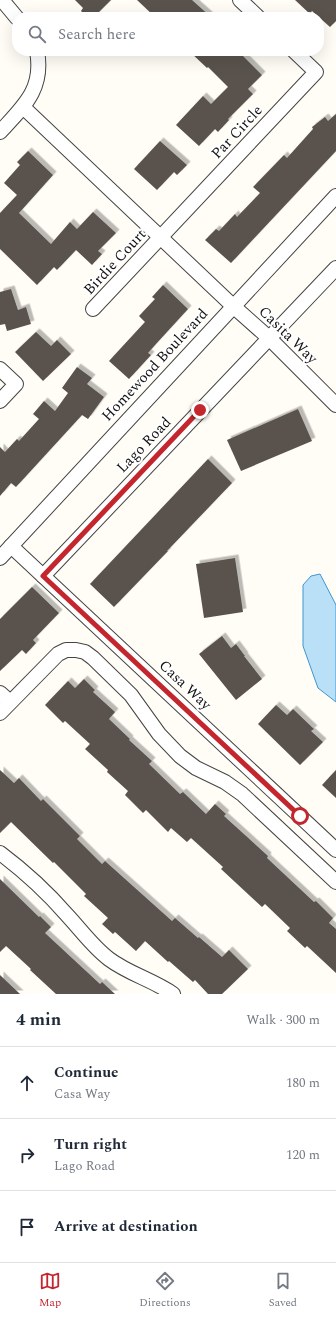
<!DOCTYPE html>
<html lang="en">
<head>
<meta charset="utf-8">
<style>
	:root { --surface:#fff; --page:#f2f2f3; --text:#1f2937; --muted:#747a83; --line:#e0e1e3; --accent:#c4262e }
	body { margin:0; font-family:Spectral,serif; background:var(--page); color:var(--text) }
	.stop { position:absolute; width:12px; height:12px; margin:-9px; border:3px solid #c4262e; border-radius:50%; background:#fff }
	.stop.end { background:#c4262e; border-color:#fff; box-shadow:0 1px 4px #0008 }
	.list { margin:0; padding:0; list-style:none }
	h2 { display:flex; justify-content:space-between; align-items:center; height:52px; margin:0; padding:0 16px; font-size:17px }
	h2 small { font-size:13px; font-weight:400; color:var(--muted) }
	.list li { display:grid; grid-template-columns:26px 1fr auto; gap:12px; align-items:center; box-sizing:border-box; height:72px; padding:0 16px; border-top:1px solid var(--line) }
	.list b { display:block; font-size:15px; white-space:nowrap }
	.list p { margin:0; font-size:13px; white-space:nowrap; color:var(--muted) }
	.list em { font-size:13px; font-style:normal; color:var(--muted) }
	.icon { flex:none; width:22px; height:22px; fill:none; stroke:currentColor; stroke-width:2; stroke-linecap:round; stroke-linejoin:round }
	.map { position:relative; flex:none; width:336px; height:994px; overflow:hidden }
	.search { position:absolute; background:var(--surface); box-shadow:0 4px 16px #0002; left:12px; right:12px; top:12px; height:44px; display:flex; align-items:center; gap:10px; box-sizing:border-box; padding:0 14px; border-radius:16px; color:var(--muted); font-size:15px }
	.sheet { height:268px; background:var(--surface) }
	nav { display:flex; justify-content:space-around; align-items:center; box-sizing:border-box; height:56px; border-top:1px solid var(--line); background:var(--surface); font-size:11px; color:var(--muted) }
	nav a { display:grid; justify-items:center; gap:2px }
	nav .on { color:var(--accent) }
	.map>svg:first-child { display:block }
	.water { fill:#b9e0f7; stroke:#3f96cf }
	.building { fill:#5a524d; filter:url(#shadow) }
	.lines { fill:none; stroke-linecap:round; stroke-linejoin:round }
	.minor-casing { stroke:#444; stroke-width:16 }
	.minor { stroke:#fff; stroke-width:14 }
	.route { stroke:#c4262e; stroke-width:5 }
	.labels { text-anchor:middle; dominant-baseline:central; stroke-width:4; stroke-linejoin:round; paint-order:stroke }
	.street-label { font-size:15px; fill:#111; stroke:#fff }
</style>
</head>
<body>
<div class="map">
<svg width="336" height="994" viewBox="0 0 336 994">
	<defs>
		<filter id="shadow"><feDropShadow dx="3.5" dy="-3.5" stdDeviation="0" flood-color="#0004"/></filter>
	</defs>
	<rect width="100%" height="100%" fill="#fffdf5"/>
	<polygon class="water" points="320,574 336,605 336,702 318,688 303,646 303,585 311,576"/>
	<g class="building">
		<polygon points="75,0 111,0 94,17 87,17 81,11 83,8"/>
		<polygon points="137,0 192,0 211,17 155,17"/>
		<polygon points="295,0 336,0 336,21 330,27 312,11 310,14"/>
		<polygon points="189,51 238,51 262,75 248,89 253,94 228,119 229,120 218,132 215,129 199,146 176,125 203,96 211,104 228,87 208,67 207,68"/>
		<polygon points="336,114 336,151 231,263 205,240 216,229 219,231 235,214 237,217 260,193 253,187 284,155 287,158 313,129 312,127 325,117 328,121"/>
		<polygon points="160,141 187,165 177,175 174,172 157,190 134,169"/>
		<polygon points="28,151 53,175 19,213 51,244 70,222 77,229 93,212 116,233 98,251 102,254 92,265 76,250 57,270 54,267 37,285 0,249 0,213 17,195 4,183 20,165 17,162"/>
		<polygon points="163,285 188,309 155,345 148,353 151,355 129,379 109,361 145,322 139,316 155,299 152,297"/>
		<polygon points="11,289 18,310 26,307 31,324 7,331 5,324 0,325 0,292"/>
		<polygon points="36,332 51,346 57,340 71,354 43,381 15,352"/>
		<polygon points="77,367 92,378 87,384 104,397 88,419 82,415 16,487 11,483 0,496 0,447 5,452 17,439 19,441 39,419 33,414 44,401 55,411 68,393 62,388"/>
		<polygon points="298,409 312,441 241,471 227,440"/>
		<polygon points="208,459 232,483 167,551 168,551 114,607 90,584"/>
		<polygon points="235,558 243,612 204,618 196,564"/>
		<polygon points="32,587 59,613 33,640 36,643 26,654 22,650 0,671 0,619"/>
		<polygon points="222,636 231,648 236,644 245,656 244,656 262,679 236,700 199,654"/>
		<polygon points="84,679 95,690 93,692 115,712 109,719 130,739 129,740 152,761 149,764 180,794 183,792 206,814 215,804 226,814 224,816 268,856 267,858 314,902 316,901 333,918 329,923 336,929 336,973 307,946 305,948 287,931 290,928 265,904 262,907 221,869 223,867 191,838 187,842 171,828 168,832 146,810 143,813 125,795 128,791 107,772 108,770 85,749 90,744 65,721 63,723 45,705 68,681 75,688"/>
		<polygon points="276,705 287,715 293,709 314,729 311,731 323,742 300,765 258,724"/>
		<polygon points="0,770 14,783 19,778 41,801 43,799 80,836 77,839 102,864 105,861 172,921 175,918 198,938 199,937 222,957 229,950 248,969 222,994 208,994 195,980 193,982 169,961 168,962 145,941 136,951 115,932 113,934 102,924 108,918 84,896 86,894 54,862 53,863 11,822 0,833"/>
		<polygon points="336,770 336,798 322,785"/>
		<polygon points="0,879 39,917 40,916 51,927 45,933 100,984 102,982 115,994 56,994 30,970 31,969 6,946 0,952"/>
		<polygon points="0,975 20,994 0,994"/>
	</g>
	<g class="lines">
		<g class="minor-casing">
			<g id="minor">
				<polyline points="2,0 17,18"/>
				<polyline points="240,0 258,17"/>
				<polyline points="23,107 233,306 269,338 336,405"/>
				<path d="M0,132C24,106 44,89 37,51"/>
				<polyline points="93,309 316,72 294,51"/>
				<polyline points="0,369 16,384 0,401"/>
				<polyline points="11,546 336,850"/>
				<polyline points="0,558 336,196"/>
				<polyline points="43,576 336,268"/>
				<polyline points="0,693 10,702"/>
				<polyline points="0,713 58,654 66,650 76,650 85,652 93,658 131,695 159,734 180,756 196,768 225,782 242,794 336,882"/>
				<path d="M0,853C24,871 47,892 67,915C81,930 93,947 109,959C129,974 153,980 173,994"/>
			</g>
		</g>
		<use href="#minor" class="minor"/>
	</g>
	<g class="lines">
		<polyline class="route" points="200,410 43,576 300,816"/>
	</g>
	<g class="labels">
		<g class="street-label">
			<text transform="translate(237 132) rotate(-47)">Par Circle</text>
			<text transform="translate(115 262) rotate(-47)">Birdie Court</text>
			<text transform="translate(288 335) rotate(44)">Casita Way</text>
			<text transform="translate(155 365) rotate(-47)">Homewood Boulevard</text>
			<text transform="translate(144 445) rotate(-46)">Lago Road</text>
			<text transform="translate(185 685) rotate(43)">Casa Way</text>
		</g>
	</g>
</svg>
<div class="stop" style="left:300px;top:816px"></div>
<div class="stop end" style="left:200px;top:410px"></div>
<div class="search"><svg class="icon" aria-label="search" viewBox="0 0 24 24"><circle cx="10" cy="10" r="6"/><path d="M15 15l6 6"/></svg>Search here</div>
</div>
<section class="sheet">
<h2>4 min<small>Walk · 300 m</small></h2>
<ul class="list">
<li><svg class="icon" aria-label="ahead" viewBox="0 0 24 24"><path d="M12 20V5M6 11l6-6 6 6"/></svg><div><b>Continue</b><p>Casa Way</p></div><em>180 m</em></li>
<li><svg class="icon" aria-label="right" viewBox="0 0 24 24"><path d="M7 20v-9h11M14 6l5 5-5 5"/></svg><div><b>Turn right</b><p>Lago Road</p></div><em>120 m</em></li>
<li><svg class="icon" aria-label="arrive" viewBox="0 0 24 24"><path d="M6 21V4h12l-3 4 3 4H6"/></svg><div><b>Arrive at destination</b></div></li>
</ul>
</section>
<nav>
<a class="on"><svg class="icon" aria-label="map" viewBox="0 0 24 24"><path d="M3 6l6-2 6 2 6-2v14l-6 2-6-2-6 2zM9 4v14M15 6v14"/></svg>Map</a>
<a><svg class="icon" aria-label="directions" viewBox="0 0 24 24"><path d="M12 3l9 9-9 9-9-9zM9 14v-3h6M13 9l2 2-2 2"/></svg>Directions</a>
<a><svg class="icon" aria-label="saved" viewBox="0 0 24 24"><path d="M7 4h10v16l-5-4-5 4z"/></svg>Saved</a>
</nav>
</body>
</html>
